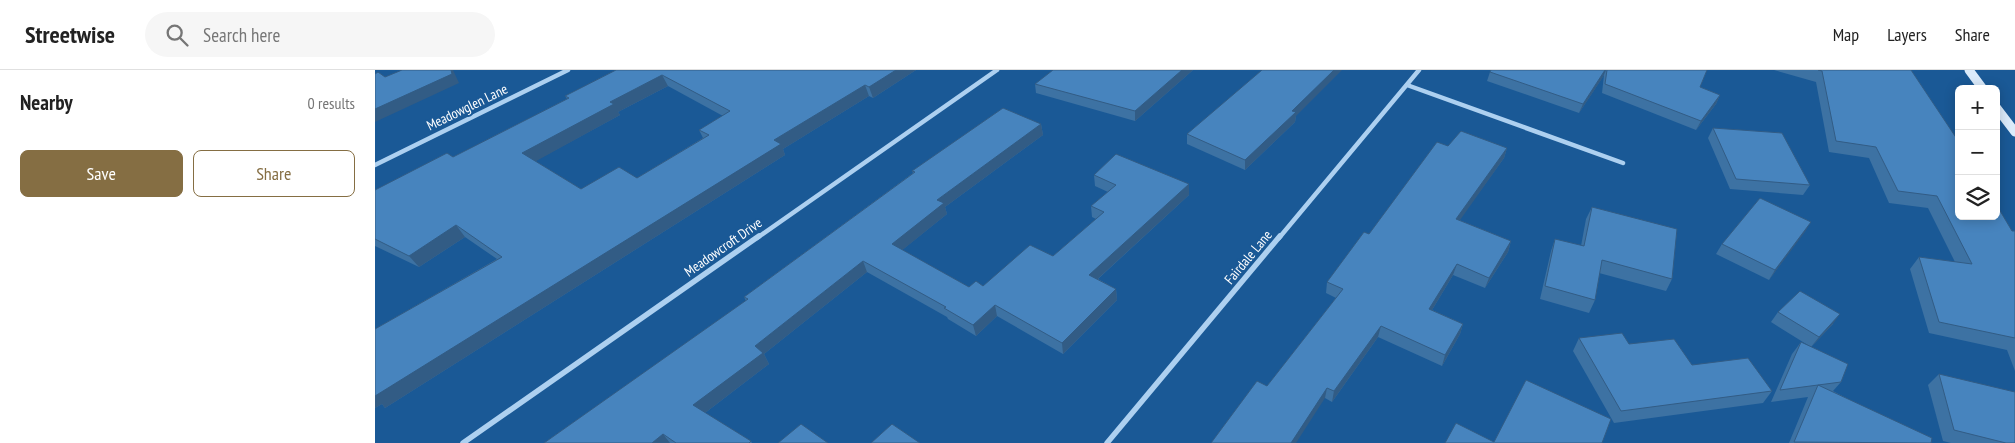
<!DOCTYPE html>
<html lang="en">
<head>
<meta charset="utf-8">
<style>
	:root { --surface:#fff; --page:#f6f6f6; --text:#222; --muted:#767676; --line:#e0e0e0; --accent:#856e43 }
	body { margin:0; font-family:"PT Sans Narrow",sans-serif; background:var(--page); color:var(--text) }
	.controls { position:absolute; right:15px; top:15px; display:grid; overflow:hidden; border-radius:8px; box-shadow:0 2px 12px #0003 }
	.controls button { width:45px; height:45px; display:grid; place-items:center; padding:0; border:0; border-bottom:1px solid var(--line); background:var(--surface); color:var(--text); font:25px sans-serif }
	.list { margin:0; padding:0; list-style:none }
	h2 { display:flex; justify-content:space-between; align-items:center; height:65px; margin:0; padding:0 20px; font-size:21px }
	h2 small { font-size:16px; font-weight:400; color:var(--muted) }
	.actions { display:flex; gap:10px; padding:15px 20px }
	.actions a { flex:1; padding:11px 0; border:1px solid var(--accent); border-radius:8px; text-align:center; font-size:18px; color:var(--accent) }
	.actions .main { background:var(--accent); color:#fff }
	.icon { flex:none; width:28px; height:28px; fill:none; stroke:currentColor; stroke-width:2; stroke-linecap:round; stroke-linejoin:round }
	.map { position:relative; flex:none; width:1640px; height:373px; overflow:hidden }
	header { display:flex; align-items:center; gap:30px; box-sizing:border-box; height:70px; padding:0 25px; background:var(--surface); border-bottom:1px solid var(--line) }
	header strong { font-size:24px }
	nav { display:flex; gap:28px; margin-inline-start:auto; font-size:18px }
	.search { width:350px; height:45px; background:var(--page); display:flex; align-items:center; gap:12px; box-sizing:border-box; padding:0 18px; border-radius:28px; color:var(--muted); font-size:19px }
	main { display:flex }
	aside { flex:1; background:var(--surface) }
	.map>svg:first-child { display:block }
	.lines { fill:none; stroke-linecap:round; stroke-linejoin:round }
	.street-far1 { stroke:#add0f0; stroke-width:4.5 }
	.street { stroke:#add0f0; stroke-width:5.5 }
	.secondary { stroke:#dbebfb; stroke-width:9 }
	.wall { fill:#3d72a3; fill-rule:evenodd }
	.shaded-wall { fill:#325c85 }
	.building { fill:#4784be; stroke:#325c85; fill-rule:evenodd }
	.labels { text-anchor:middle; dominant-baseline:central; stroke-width:4; stroke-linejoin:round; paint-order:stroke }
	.street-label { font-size:14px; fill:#fff; stroke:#1a5996 }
</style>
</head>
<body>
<header>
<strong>Streetwise</strong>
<div class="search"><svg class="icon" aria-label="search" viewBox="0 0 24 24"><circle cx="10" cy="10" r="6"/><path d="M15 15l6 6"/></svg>Search here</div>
<nav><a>Map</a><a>Layers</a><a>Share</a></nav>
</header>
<main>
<aside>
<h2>Nearby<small>0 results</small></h2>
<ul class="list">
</ul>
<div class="actions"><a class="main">Save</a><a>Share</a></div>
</aside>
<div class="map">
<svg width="1640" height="373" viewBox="0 0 1640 373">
	<rect width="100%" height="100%" fill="#1a5996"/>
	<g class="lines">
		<g class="street-far1">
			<polyline points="1032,15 1248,93"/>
			<polyline points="0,95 193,0"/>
			<polyline points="382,168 622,0"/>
			<polyline points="904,168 1044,0"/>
		</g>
		<g class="street">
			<polyline points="88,373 384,166"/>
			<polyline points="732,373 905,166"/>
		</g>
		<g class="secondary">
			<polyline points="1594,0 1608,19"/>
			<polyline points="1621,37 1640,62"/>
		</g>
	</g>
	<g class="wall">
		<path d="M241,0H541L498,28L494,26L408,79L410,85L10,338L7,334L0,338V259L122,189L90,167L44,197L0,176V120L78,87L192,29L190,26ZM293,16L348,46L324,60L328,68L262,108L206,119L160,91L245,45L243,42Z"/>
		<polygon points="818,0 760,51 661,23 660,14"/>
		<polygon points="1116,0 1332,0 1325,17 1345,25 1341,34 1321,60 1227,23 1229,5 1204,43 1112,11 1115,2"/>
		<polygon points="1399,0 1536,0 1637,161 1640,161 1640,301 1632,280 1554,263 1535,199 1544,187 1580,192 1553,138 1514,133 1494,88 1454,82 1441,12"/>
		<polygon points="921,46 920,52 870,100 812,74 812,64"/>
		<polygon points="666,54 668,65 570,137 572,144 527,180 594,217 608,216 678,186 721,149 717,147 716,136 733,122 720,116 719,105 814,114 814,125 723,209 741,219 742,230 688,284 622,246 601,266 573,249 572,247 492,202 389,284 394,294 330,343 376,371 377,373 169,373 371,231 369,227 538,103 537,101"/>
		<polygon points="1338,58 1435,115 1428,125 1355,119 1333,68"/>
		<polygon points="1073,76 1132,78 1129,88 1084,150 1136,171 1133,182 1110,218 1078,205 1057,240 1088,254 1085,264 1067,296 1003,267 957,332 950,328 892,316 961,228 951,223 952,212 994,164"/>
		<polygon points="1217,137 1297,209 1291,221 1224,203 1220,230 1214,243 1165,229 1176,181 1180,169 1206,176 1211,149"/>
		<polygon points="1436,152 1394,210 1341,184 1347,174"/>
		<polygon points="1403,242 1458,254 1436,277 1396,252"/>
		<polygon points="1204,268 1254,274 1397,321 1388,333 1239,353 1198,281"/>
		<polygon points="1426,272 1466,312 1458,321 1556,373 1414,373 1433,327 1396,332 1417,284"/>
		<polygon points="1564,304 1640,373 1576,373 1568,371 1553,315"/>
	</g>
	<g class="shaded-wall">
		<polygon points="76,0 78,0 84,13 0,52 0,39"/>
		<polygon points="521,0 541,0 498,28 494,17"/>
		<polygon points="807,0 818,0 760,51 760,41"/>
		<polygon points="959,0 967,0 921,46 920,52 870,100 870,90 917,41"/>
		<polygon points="1230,0 1231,0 1228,7 1204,43 1208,34"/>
		<polygon points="287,5 293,16 243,42 245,45 154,95 147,83 235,32"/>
		<polygon points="490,15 494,26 408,79 410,85 10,338 7,334 0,338 0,326 399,70"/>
		<polygon points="1345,25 1341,34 1321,60 1326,51"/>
		<polygon points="666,54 668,65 570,137 572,144 520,186 517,174 562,130"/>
		<polygon points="1132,78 1129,88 1078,160 1081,149"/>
		<polygon points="814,114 814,125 715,216 714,205"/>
		<polygon points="1436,152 1430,162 1394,210 1400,200"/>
		<polygon points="81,155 90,167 44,197 34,186"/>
		<polygon points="1136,171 1133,182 1110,218 1114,208"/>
		<polygon points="488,191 492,202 389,284 394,294 326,346 318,335 380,276"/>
		<polygon points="1082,194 1078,205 1051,250 1054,239"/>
		<polygon points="741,219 742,230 688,284 687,273"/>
		<polygon points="620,235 622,246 601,266 598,255"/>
		<polygon points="1465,244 1458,254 1436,277 1444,267"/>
		<polygon points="1088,254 1085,264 1067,296 1070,285"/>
		<polygon points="1006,256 1003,267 957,332 959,321"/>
		<polygon points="952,318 950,328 921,373 916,373"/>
		<polygon points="288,364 295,373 277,373"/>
	</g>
	<g class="building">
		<polygon points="27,0 76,0 77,4 0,39 0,4 3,2 10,7"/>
		<path d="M241,0H521L494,17L490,15L399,70L406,74L0,326V259L127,187L81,155L34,186L0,169V120L72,83L78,87L194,28L190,26ZM287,5L355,41L324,60L334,65L262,108L244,97L206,119L147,83L239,34L235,32Z"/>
		<polygon points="678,0 807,0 760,41 660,14"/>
		<polygon points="887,0 959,0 917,41 921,42 870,90 812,64"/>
		<polygon points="1116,0 1230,0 1208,34 1115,2"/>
		<polygon points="1232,0 1332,0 1325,17 1345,25 1326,51 1230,14"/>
		<polygon points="1443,0 1536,0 1584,72 1584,146 1621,146 1621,134 1637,161 1640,161 1640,268 1564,252 1544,187 1597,194 1562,126 1523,121 1501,77 1461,71 1447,1"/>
		<polygon points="628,38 666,54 562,130 569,133 517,174 594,217 601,211 608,216 655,175 678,186 729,142 716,136 741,115 719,105 741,84 814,114 714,205 741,219 687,273 620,235 598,255 569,238 571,237 488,191 380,276 388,283 318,335 376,371 374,373 301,373 288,364 277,373 169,373 373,229 369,227 540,102 537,101"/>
		<polygon points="1338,58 1407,63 1435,115 1361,109"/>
		<polygon points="1086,61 1132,78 1081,149 1136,171 1114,208 1082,194 1054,239 1088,254 1070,285 1006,256 959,321 952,318 916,373 836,373 882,311 892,316 968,219 952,212 989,162 994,164 1062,72 1073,76"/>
		<polygon points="1385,128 1436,152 1400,200 1347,174"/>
		<polygon points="1217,137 1302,159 1297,209 1227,190 1220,230 1170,216 1180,169 1209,176"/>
		<polygon points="1425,221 1465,244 1444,267 1403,242"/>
		<polygon points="1247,263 1254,274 1299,269 1317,295 1373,288 1397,321 1246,341 1204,268"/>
		<polygon points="1426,272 1473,294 1466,312 1443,315 1557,368 1556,373 1419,372 1443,315 1405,320"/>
		<polygon points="1564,304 1640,322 1640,373 1631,373 1579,360"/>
		<polygon points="1151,310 1236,349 1227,373 1070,373 1081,353 1119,372"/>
		<polygon points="426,354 453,373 403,373"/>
		<polygon points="517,354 545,373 496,373"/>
	</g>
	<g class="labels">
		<g class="street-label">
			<text transform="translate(92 37) rotate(-26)">Meadowglen Lane</text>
			<text transform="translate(348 177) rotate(-35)">Meadowcroft Drive</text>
			<text transform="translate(873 187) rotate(-50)">Fairdale Lane</text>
		</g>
	</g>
</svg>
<div class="controls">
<button>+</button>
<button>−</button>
<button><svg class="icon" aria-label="layers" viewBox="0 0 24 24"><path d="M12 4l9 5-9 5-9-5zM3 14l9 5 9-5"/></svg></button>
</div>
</div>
</main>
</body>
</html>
